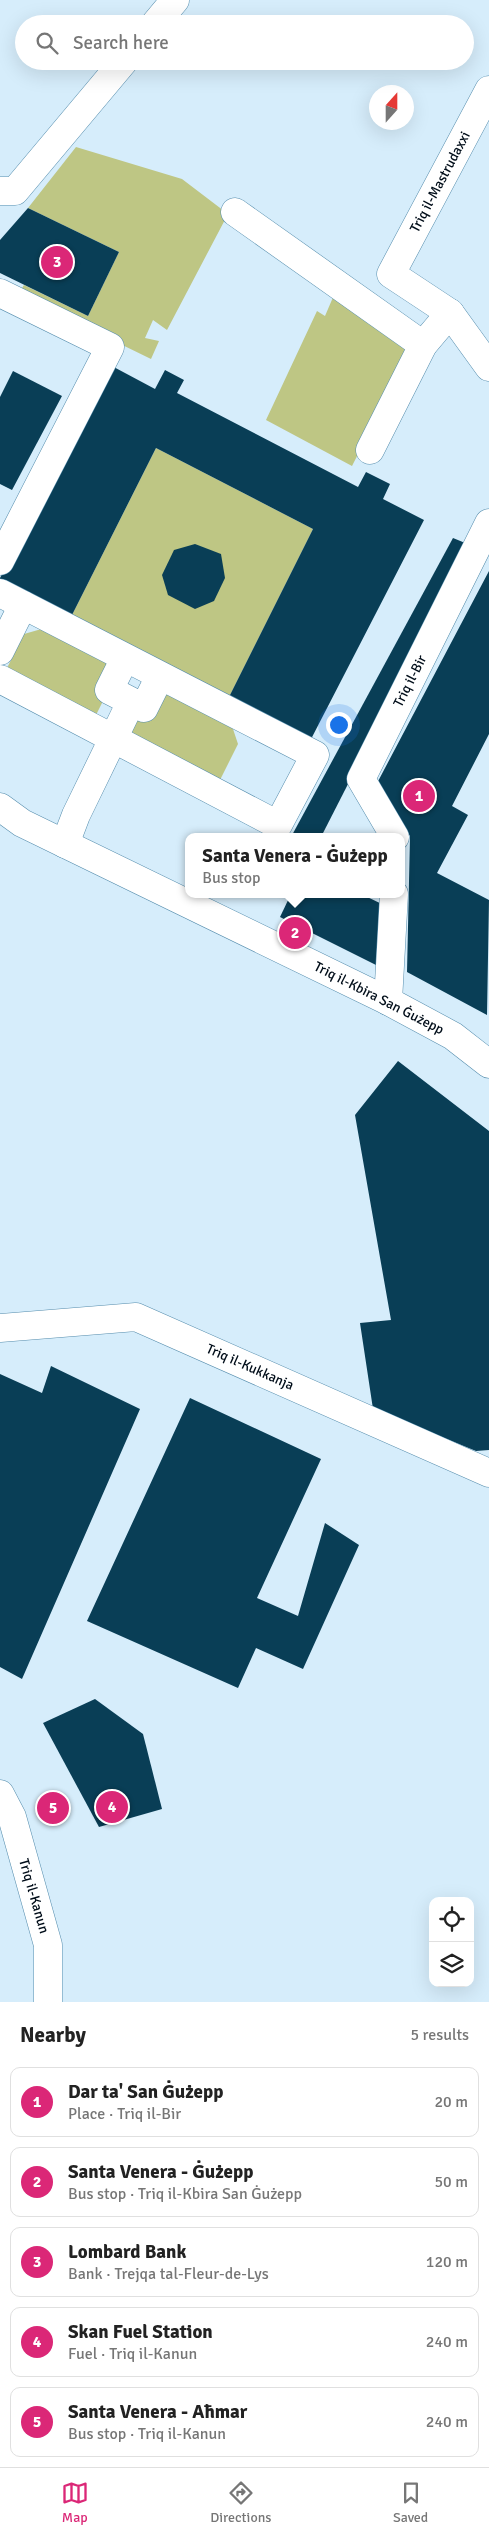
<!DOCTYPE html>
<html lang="en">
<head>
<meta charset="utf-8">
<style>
	:root { --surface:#fff; --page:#f2f2f2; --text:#222; --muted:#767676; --line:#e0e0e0; --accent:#db2777 }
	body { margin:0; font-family:Signika,sans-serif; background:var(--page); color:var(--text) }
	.controls { position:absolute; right:15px; bottom:15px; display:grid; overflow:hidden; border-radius:10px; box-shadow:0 5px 20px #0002 }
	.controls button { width:45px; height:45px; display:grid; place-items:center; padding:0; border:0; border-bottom:1px solid var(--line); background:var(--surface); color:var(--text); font:25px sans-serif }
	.compass { position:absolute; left:369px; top:85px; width:45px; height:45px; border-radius:50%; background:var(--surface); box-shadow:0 5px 20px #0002; rotate:21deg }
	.you { position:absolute; left:338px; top:724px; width:18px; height:18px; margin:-12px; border:4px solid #fff; border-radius:50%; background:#1a73e8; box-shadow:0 0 0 8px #1a73e833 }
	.badge { display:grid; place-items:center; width:32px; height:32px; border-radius:50%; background:var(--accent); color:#fff; font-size:16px; font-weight:700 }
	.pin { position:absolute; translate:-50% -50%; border:2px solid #fff; box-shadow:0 1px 5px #0006 }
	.popup { position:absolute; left:185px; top:833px; width:220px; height:65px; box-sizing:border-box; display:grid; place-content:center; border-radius:10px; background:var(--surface); filter:drop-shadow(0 1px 4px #0005); font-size:16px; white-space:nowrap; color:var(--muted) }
	.popup b { font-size:19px; color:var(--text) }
	.popup::after { content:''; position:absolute; left:50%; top:100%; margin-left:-10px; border:10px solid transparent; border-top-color:var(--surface) }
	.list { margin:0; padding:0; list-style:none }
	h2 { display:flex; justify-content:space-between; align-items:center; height:65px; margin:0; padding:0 20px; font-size:21px }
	h2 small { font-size:16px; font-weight:400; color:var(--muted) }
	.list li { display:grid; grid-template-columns:32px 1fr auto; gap:15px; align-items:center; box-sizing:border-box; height:70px; margin:0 10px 10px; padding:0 10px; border:1px solid var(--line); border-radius:10px }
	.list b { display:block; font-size:19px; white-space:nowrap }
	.list p { margin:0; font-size:16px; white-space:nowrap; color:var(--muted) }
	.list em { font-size:16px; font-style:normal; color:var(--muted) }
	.icon { flex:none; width:28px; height:28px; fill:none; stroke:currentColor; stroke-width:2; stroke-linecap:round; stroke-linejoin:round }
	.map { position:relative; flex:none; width:489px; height:2002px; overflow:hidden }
	.search { position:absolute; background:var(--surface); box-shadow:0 5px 20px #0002; left:15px; right:15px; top:15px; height:55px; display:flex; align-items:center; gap:12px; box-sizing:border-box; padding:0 18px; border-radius:28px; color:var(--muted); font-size:19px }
	.sheet { height:465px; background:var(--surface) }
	nav { display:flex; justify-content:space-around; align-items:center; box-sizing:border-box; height:70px; border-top:1px solid var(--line); background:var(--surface); font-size:14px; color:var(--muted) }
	nav a { display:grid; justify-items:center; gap:2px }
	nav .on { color:var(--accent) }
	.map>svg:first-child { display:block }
	.green { fill:#bec684 }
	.building { fill:#093e56 }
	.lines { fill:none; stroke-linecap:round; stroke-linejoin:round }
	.minor-casing { stroke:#558dad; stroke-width:29 }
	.major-casing { stroke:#558dad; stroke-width:29 }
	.minor { stroke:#fff; stroke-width:28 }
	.major { stroke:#fff; stroke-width:28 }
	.labels { text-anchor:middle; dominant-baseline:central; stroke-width:5; stroke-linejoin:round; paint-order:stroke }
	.street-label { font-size:14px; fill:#000d19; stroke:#fff }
</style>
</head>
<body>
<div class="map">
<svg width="489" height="2002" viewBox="0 0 489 2002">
	<rect width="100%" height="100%" fill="#d6edfb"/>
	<g class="green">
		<polygon points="76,147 182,179 228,214 167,330 153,320 145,338 159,341 151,359 18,294 24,285 88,316 119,252 28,208"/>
		<polygon points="334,295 412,348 352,466 266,420 317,311 325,316"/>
		<polygon points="156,448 313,529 227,701 70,619"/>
		<polygon points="45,628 112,662 96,694 104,699 94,719 4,674 24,634"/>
		<polygon points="164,689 231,723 238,744 218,784 128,738 139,717 148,721"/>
	</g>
	<g class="building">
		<polygon points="28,208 119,252 88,316 0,273 0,240"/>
		<polygon points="110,365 155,389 165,370 184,380 177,393 358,487 366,472 390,484 383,499 424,520 309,743 227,701 313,529 156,448 70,619 0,584 0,578"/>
		<polygon points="13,371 62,396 12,490 0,484 0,397"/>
		<polygon points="453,538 470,545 321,837 291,837"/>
		<polygon points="195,544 221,554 225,578 214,601 195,609 168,595 162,575 174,550"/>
		<polygon points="489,571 489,734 452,806 468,815 437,873 489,900 487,1015 407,972 410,836 375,787"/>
		<polygon points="291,894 361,894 386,906 382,968 280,917"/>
		<polygon points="398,1061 489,1131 489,1450 476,1451 373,1409 360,1323 391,1320 355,1115"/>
		<polygon points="51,1366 140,1409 22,1679 0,1667 0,1374 42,1393"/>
		<polygon points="190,1398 321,1459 257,1598 298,1616 325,1523 359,1545 303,1669 256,1648 238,1688 87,1621"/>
		<polygon points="95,1699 143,1734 162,1809 99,1827 43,1723"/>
	</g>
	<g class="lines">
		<g class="minor-casing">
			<g id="minor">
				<polyline points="155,24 175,0"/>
				<polyline points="489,90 391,274 450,313 489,367"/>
				<polyline points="0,191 15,191 124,61"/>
				<polyline points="235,212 423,345"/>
				<polyline points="0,293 110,347 0,561"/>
				<polyline points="370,450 423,345 450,313"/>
				<polyline points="0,593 315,755 278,825 0,679"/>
				<polyline points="0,651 23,605"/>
				<polyline points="125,658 109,690 144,708 160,676"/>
				<polyline points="395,837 361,779 489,523"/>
				<polyline points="65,844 76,815 131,702"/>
				<polyline points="388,1001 394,894"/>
				<polyline points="0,1328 136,1317 489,1473"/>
			</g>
		</g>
		<g class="major-casing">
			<g id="major">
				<polyline points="0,807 22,823 388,1001 453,1036 489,1064"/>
				<polyline points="0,1794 12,1817 48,1945 48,2002"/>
			</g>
		</g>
		<use href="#minor" class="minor"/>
		<use href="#major" class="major"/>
	</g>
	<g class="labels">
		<g class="street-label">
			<text transform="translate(440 182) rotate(-62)">Triq il-Mastrudaxxi</text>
			<text transform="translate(410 681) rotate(-63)">Triq il-Bir</text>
			<text transform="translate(379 998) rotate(27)">Triq il-Kbira San Ġużepp</text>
			<text transform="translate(250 1367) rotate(24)">Triq il-Kukkanja</text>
			<text transform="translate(34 1896) rotate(74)">Triq il-Kanun</text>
		</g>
	</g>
</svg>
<div class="controls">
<button><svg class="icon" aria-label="locate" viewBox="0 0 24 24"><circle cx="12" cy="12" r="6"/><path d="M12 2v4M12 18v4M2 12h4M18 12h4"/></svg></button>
<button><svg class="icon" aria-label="layers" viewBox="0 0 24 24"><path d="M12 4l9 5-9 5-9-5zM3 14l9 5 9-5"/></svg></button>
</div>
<svg class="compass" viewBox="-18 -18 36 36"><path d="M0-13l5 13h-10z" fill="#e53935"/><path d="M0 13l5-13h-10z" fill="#767676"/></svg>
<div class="you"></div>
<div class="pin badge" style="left:419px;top:796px">1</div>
<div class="pin badge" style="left:295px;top:933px">2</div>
<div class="popup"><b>Santa Venera - Ġużepp</b>Bus stop</div>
<div class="pin badge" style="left:57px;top:262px">3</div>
<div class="pin badge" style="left:112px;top:1807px">4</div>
<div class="pin badge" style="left:53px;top:1808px">5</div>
<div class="search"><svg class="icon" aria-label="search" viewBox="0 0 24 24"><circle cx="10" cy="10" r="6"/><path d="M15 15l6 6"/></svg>Search here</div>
</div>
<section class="sheet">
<h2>Nearby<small>5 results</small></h2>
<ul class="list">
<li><span class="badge">1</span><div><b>Dar ta' San Ġużepp</b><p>Place · Triq il-Bir</p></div><em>20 m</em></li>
<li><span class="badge">2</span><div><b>Santa Venera - Ġużepp</b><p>Bus stop · Triq il-Kbira San Ġużepp</p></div><em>50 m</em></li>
<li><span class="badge">3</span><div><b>Lombard Bank</b><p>Bank · Trejqa tal-Fleur-de-Lys</p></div><em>120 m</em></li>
<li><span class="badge">4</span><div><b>Skan Fuel Station</b><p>Fuel · Triq il-Kanun</p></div><em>240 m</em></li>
<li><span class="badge">5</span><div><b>Santa Venera - Aħmar</b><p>Bus stop · Triq il-Kanun</p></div><em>240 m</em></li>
</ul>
</section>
<nav>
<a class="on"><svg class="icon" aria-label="map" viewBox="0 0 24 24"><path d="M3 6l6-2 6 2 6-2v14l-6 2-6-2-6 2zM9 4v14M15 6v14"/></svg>Map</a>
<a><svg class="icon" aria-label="directions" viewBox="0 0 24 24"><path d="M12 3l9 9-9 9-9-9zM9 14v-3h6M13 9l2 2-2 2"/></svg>Directions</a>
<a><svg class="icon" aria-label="saved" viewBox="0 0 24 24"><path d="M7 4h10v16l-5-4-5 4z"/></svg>Saved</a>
</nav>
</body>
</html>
